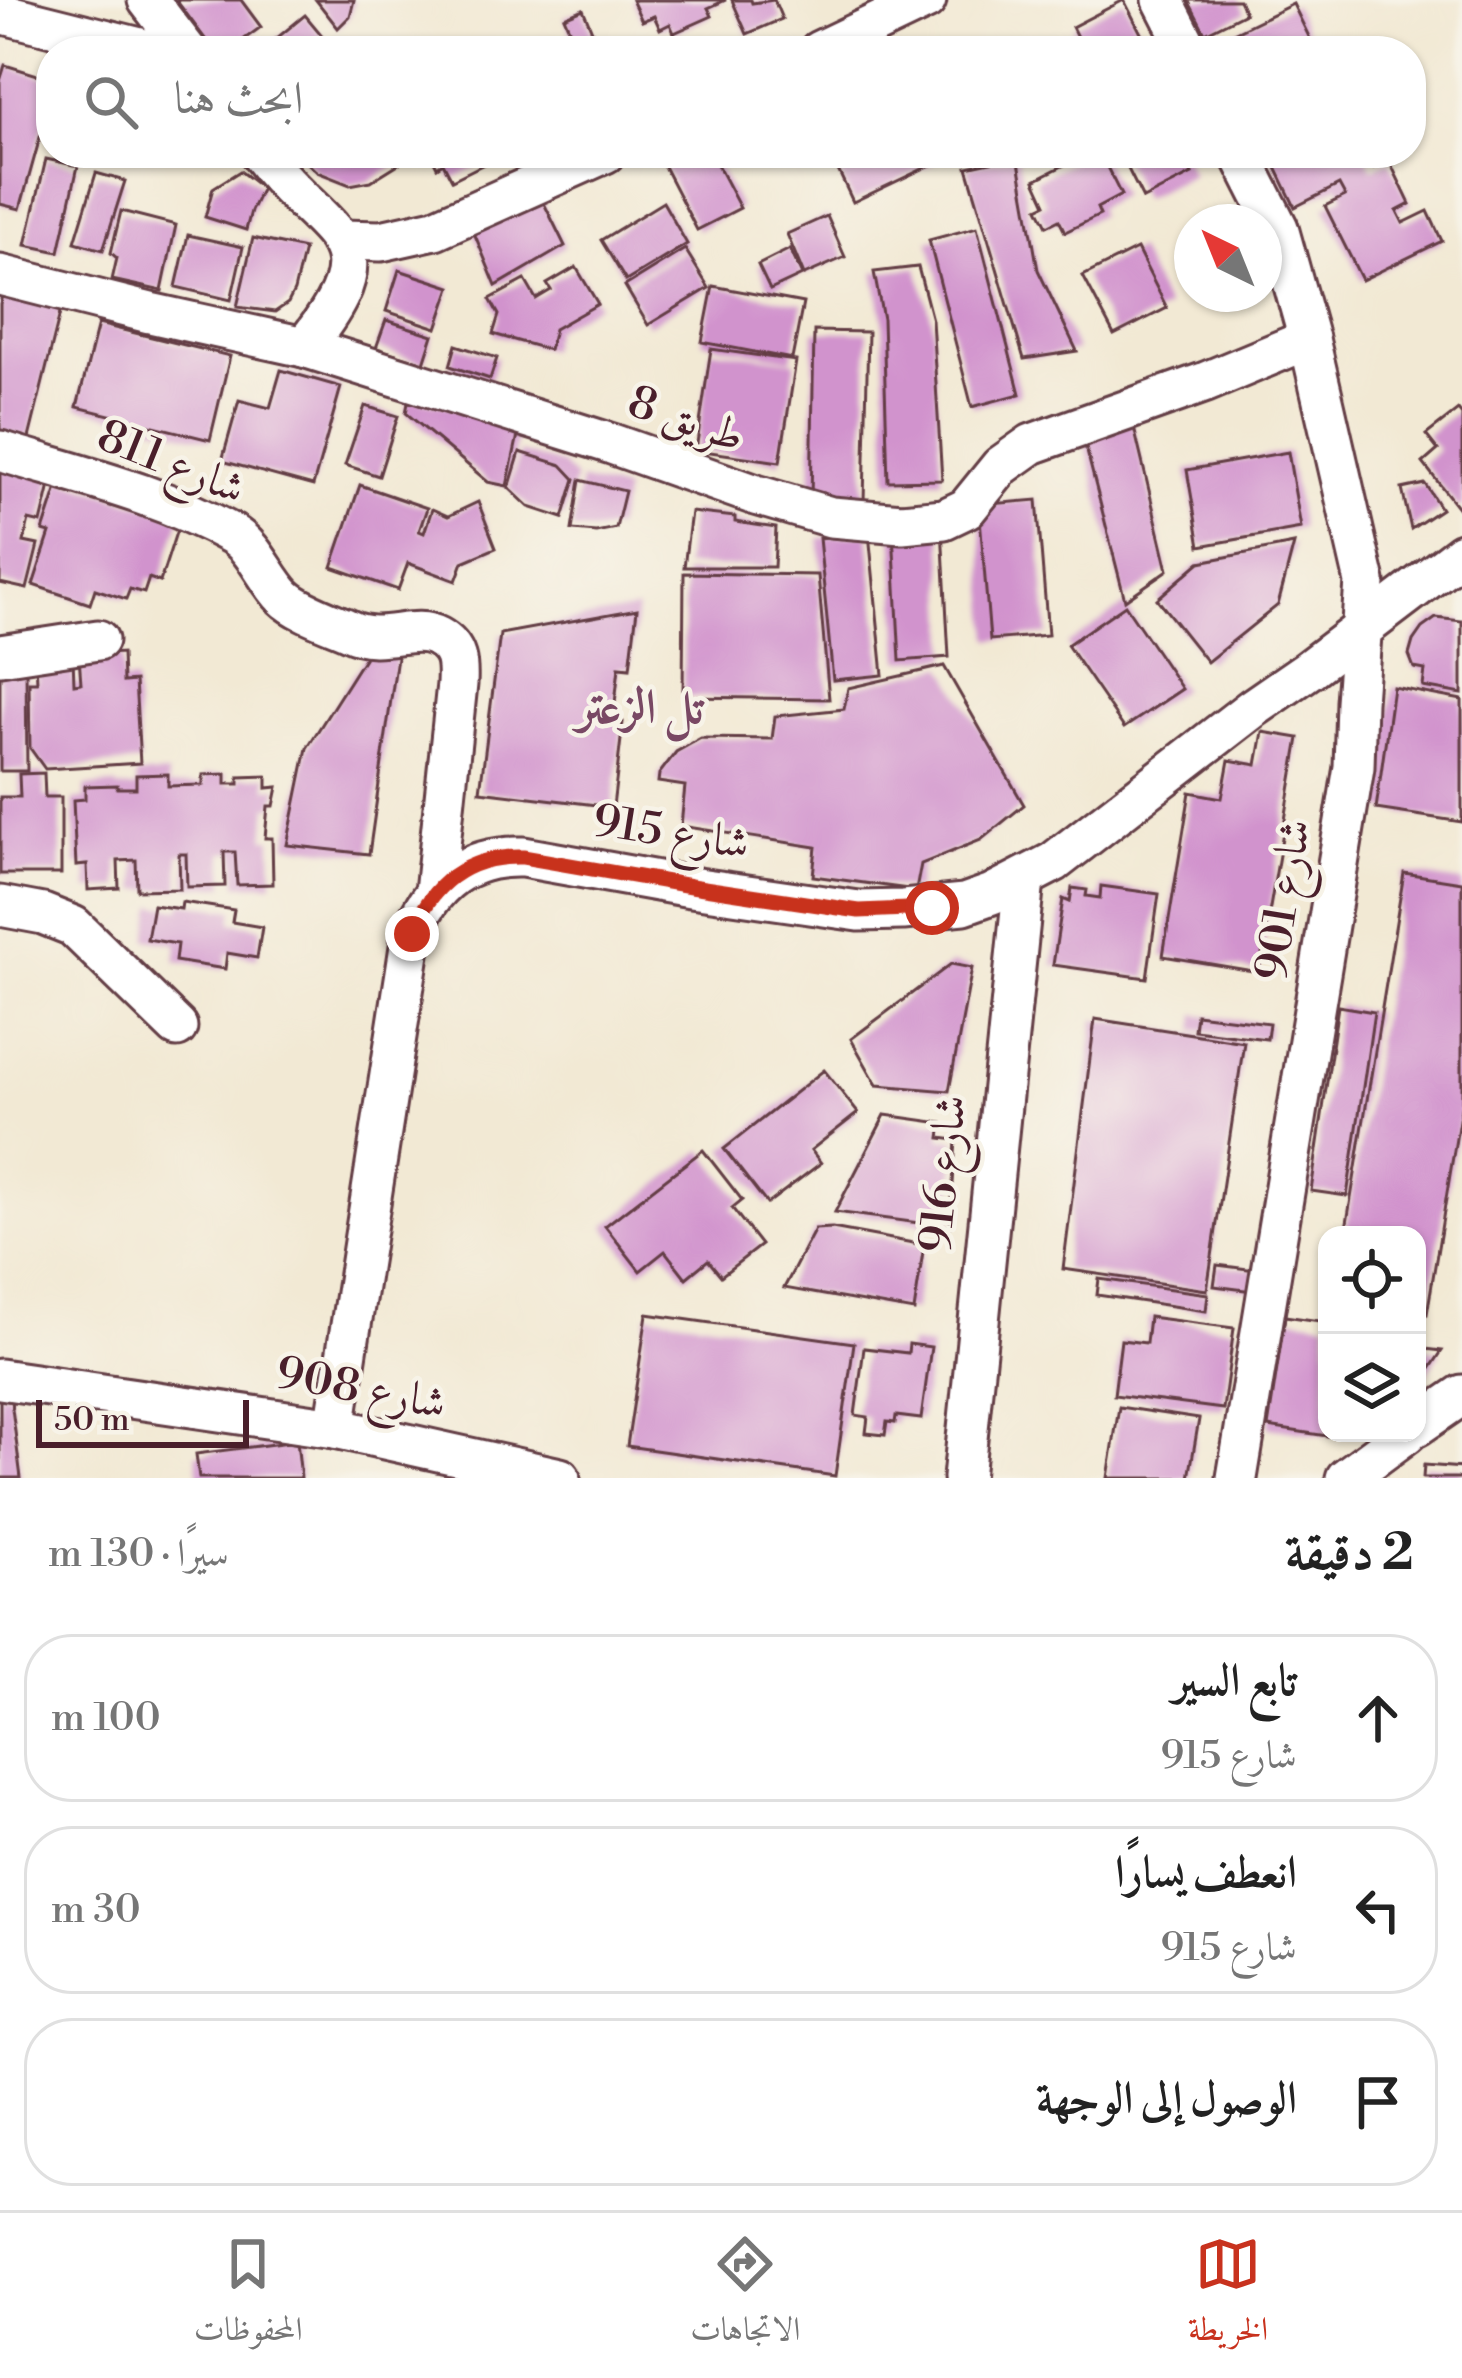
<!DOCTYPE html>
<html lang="ar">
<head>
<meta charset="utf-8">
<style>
	:root { --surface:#fff; --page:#f2f2f2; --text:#222; --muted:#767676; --line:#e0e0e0; --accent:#c8321e }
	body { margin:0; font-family:"Libre Bodoni",Amiri,serif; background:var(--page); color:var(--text); direction:rtl }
	.controls { position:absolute; right:36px; bottom:36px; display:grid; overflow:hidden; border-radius:24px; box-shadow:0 3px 9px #0004 }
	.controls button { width:108px; height:108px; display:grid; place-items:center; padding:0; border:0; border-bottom:3px solid var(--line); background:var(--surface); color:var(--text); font:60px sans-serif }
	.compass { position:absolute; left:1174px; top:204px; width:108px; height:108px; border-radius:50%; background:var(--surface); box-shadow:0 3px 9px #0004; rotate:317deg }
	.scale { position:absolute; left:36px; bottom:30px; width:213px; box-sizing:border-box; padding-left:12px; border:6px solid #4a1f2b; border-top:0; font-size:33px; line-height:42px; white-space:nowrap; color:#4a1f2b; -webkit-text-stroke:9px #f7f3e8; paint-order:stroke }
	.stop { position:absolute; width:36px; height:36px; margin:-27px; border:9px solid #c8321e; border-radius:50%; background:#fff }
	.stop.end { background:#c8321e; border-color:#fff; box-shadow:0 3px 12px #0008 }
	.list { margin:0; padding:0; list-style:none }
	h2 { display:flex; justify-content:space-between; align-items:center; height:156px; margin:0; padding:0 48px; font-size:51px }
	h2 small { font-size:39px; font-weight:400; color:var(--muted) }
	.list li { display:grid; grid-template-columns:78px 1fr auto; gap:36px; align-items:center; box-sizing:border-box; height:168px; margin:0 24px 24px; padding:0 24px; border:3px solid var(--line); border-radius:48px }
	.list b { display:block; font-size:45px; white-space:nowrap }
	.list p { margin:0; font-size:39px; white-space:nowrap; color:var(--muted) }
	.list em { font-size:39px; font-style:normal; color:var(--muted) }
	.icon { flex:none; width:66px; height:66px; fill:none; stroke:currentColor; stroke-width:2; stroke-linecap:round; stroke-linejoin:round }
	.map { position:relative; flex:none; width:1462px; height:1478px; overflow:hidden; direction:ltr }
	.search { position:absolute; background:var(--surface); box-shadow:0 3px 9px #0004; left:36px; right:36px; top:36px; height:132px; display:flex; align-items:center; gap:30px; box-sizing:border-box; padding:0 42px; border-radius:48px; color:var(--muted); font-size:45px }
	.sheet { height:732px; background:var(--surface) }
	nav { display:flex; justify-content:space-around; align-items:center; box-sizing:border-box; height:168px; border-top:3px solid var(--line); background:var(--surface); font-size:33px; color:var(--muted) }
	nav a { display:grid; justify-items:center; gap:6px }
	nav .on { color:var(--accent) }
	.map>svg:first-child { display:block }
	.building { fill:#d193cd }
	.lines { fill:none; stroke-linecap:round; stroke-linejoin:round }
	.minor-casing { stroke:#633d44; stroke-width:45 }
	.minor { stroke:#fff; stroke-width:39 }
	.route { stroke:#c8321e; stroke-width:15 }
	.labels { text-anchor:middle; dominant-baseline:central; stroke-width:9; stroke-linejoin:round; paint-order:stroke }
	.street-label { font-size:45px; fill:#4a1f2b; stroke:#f7f3e8 }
	.neighbourhood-label { font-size:48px; font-weight:bold; fill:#794864; stroke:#f7f3e8 }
</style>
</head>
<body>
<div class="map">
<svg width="1462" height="1478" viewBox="0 0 1462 1478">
	<rect width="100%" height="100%" fill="#f7f3e8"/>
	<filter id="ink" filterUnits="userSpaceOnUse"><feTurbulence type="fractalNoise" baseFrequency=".00833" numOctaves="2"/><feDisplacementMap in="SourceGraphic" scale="24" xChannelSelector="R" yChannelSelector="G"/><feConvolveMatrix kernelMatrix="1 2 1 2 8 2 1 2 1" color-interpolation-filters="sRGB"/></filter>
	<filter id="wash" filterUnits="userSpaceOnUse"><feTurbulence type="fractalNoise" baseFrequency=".004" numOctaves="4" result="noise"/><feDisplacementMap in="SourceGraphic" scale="48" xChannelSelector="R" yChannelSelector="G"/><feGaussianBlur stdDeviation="2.7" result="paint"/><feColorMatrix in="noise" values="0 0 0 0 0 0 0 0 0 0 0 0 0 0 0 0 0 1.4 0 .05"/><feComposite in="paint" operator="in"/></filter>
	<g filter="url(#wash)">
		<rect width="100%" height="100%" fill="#f2e9d4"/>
		<g id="blocks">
			<g class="building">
				<polygon points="176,0 241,0 261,27 228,51 214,51"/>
				<polygon points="316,0 354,0 350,16 338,28"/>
				<polygon points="632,0 726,0 708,8 712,16 674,33 670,24 660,29 654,16 642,21"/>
				<polygon points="732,0 751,0 752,3 774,0 782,19 747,34"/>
				<polygon points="1124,0 1150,51 1084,51 1072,27"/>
				<polygon points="1188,0 1239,0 1245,13 1205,33"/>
				<polygon points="1293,4 1316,51 1219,51 1215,42"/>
				<polygon points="583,9 599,48 592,51 579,51 564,17"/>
				<polygon points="305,15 335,51 261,51"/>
				<polygon points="5,65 51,79 51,98 20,209 0,204 0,81"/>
				<polygon points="297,153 416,153 371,181 350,185 317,172"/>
				<polygon points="430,153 506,153 452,180 443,163 437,167"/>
				<polygon points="657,153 711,153 740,208 697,230"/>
				<polygon points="830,153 930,153 935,163 853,202"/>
				<polygon points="1088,153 1100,153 1121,195 1097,208 1100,215 1065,232 1059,220 1047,226 1038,208 1046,204 1035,180"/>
				<polygon points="1120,153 1182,153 1192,174 1143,199"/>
				<polygon points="1269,153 1365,153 1373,168 1389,160 1410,204 1397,211 1403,223 1428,211 1442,241 1362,280 1325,206 1345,196 1339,185 1295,207"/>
				<polygon points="1018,156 1038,270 1077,351 1024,359 967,167"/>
				<polygon points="46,159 78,166 59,252 26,245"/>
				<polygon points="240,171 262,188 251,211 246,230 205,217 213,188"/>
				<polygon points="96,173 125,181 103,250 75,242"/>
				<polygon points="537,189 565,246 496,286 470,223"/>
				<polygon points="663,202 687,244 626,281 601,240"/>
				<polygon points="121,211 176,225 162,291 112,280 117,258 111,253"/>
				<polygon points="827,216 845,257 804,275 787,234"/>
				<polygon points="977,227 1020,394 972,407 929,240"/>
				<polygon points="188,235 243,247 231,300 176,287"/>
				<polygon points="253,238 304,249 294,291 288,303 275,312 237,307"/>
				<polygon points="685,249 709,288 648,325 625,286"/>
				<polygon points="790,249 802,275 770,290 758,265"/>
				<polygon points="1137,249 1167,308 1114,335 1083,276"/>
				<polygon points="576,267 598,304 554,329 549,350 493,334 499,315 490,299 525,280 536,299 551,290 547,284"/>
				<polygon points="918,267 932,320 942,480 888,481 883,319 874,272"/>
				<polygon points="399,270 451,287 437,328 386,311"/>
				<polygon points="713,286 803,303 792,359 702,342"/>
				<polygon points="4,287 63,301 29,438 0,431 0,304"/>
				<polygon points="386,320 433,335 424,363 376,348"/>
				<polygon points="98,324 230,356 210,440 77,407"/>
				<polygon points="814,331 868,332 864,502 811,502"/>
				<polygon points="456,345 497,358 490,379 450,366"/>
				<polygon points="711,349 796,361 780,462 696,450"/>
				<polygon points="281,370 341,387 313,486 222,461 239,400 270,408"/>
				<polygon points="409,398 521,421 507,486 488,482 406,413"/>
				<polygon points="365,406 398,416 379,476 345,465"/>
				<polygon points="1458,410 1462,415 1462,507 1459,509 1423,463 1438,450 1426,435"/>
				<polygon points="1132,419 1168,570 1125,600 1082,432"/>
				<polygon points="520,452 562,465 575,479 563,518 529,507 509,488"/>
				<polygon points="1288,452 1301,528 1200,546 1187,470"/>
				<polygon points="0,465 52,477 41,523 29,520 24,542 38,545 27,589 0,583"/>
				<polygon points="60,479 181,517 160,582 149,578 144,593 130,589 126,599 95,589 90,604 33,585 50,533 43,531"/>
				<polygon points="580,480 625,491 616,528 596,532 572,530"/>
				<polygon points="1425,484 1441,509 1411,529 1402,489"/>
				<polygon points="360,485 427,508 419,531 424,533 432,509 448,516 478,502 496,548 463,562 456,581 408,563 398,590 332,567"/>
				<polygon points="1037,500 1048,635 990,640 979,505"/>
				<polygon points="691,512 735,517 735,522 776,528 774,567 684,567"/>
				<polygon points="942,528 949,657 900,661 893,531"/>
				<polygon points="869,533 883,675 833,680 819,538"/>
				<polygon points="1294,544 1278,605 1207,662 1157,599 1200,562"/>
				<polygon points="684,573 818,575 829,699 683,697"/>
				<polygon points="1125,605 1182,689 1124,728 1067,645"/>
				<polygon points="637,609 630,668 619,667 613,721 623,722 613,807 480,791 500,634"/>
				<polygon points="1436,618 1462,621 1462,694 1423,687 1425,670 1414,668 1409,655 1413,641 1422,628"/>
				<polygon points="398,650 369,854 287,845 307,748 368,652"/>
				<polygon points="122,653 123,682 135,681 140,763 45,769 30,748 29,682 37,682 36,660 73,657 74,684 81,683 79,656"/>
				<polygon points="944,666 1024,805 981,840 921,864 916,890 813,876 816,847 681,826 685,786 658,782 659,774 676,752 701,738 772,739 775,716 844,709 848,688"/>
				<polygon points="0,670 26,670 27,771 0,771"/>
				<polygon points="1393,687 1462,700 1462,822 1376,809"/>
				<polygon points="1263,732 1299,738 1259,972 1163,956 1190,792 1222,798 1229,760 1257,765"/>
				<polygon points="44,773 45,797 61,797 61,874 0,874 0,797 20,797 19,774"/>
				<polygon points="168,774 168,786 203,785 203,775 226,774 226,784 239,784 239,777 267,776 267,788 278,787 274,806 268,806 265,838 272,838 273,884 237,885 235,852 224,852 225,886 187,887 186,854 179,854 180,889 137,890 136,860 118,861 119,888 88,890 87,865 76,866 73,800 85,799 85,786 117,785 117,788 136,788 136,775"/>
				<polygon points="1404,873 1462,882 1462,1102 1427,1314 1417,1313 1417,1235 1345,1235"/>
				<polygon points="1101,886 1159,894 1147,978 1053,965 1063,899 1070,902 1072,888 1087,890 1086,896 1100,898"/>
				<polygon points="182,902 234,910 232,922 262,927 257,958 227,953 225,969 175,961 177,944 147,939 153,905 181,909"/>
				<polygon points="951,964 972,968 949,1091 877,1085 851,1039"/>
				<polygon points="1338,1006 1374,1012 1347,1196 1311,1191"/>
				<polygon points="1196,1014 1269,1023 1267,1039 1194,1030"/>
				<polygon points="1095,1019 1244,1042 1207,1290 1063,1269"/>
				<polygon points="824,1070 858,1113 811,1150 821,1163 767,1204 724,1149"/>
				<polygon points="885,1115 942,1123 940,1138 956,1140 950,1227 835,1212"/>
				<polygon points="703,1150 742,1200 732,1208 761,1245 721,1276 708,1260 686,1278 665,1251 640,1271 605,1226"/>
				<polygon points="832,1228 924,1245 914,1311 784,1288 815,1229"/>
				<polygon points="1217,1265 1256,1270 1253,1291 1214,1286"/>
				<polygon points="1099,1279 1208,1294 1206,1311 1097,1295"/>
				<polygon points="647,1314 854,1343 835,1476 627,1446"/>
				<polygon points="1285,1316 1327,1322 1327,1436 1268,1427"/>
				<polygon points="1149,1317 1234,1328 1223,1409 1114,1395 1121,1340 1146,1343"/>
				<polygon points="909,1344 931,1347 921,1419 896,1416 895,1423 887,1422 885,1435 866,1433 868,1417 855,1415 864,1348 908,1353"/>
				<polygon points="1417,1348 1442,1351 1417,1388"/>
				<polygon points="10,1393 21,1478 0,1478 0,1394"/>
				<polygon points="1119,1407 1199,1419 1189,1478 1108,1478"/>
				<polygon points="297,1441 301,1478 199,1478 196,1454"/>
				<polygon points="1424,1465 1462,1468 1462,1478 1423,1478"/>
			</g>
		</g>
	</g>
	<g filter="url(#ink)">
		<use href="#blocks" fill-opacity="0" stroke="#633d44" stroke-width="3"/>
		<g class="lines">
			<g class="minor-casing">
				<g id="minor">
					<polyline points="148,0 187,51"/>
					<polyline points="1163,0 1189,51"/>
					<polyline points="0,13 152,51"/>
					<polyline points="819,51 926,0"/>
					<path d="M260,153C322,238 395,236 304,347"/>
					<polyline points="341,240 381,241 435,229 605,153"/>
					<polyline points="0,275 150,313 304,347 612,444 756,495 831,517 902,523 944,519 967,508 1001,466 1032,444 1206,382 1309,339"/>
					<path d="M0,451C78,475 160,494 232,534C255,547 266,579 284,597C298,611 331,622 349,630C382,646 412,623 438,637C458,648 458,664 457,684L435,892"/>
					<polyline points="0,655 98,640"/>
					<polyline points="0,906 43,914 73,926 177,1027"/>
					<polyline points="0,1379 335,1428 560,1478"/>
					<polyline points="1417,1426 1462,1395"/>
					<path d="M335,1428L412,934C431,883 467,855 523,857L691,887L859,911L903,910L964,904L992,894L1054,862L1253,708L1308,670L1462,553"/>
					<polyline points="963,1478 1024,880"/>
					<polyline points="1237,1478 1354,767 1356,702 1365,582 1309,339 1278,228 1240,153"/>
					<polyline points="1346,1478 1407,1433"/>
				</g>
			</g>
			<use href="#minor" class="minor"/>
		</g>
	</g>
	<g class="lines" filter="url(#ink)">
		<path class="route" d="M412,934C431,883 467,855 523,857L691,886L859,911L932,908"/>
	</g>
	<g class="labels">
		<g class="street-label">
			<text transform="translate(686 420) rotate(19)">طريق 8</text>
			<text transform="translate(171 463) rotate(22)">شارع 811</text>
			<text transform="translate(671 833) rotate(9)">شارع 915</text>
			<text transform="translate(1284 900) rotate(-81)">شارع 901</text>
			<text transform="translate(944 1174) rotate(-84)">شارع 916</text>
			<text transform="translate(361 1389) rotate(11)">شارع 908</text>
		</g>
		<g class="neighbourhood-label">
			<text x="640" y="709">تل الزعتر</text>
		</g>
	</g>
</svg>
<div class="controls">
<button><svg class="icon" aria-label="locate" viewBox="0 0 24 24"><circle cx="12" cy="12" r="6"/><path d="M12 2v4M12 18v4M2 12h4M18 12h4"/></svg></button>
<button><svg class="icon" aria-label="layers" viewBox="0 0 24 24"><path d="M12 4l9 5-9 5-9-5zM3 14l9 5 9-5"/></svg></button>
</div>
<svg class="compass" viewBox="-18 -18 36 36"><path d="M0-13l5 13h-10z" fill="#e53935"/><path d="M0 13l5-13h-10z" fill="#767676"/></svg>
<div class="scale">50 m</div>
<div class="stop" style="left:932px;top:908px"></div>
<div class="stop end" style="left:412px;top:934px"></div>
<div class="search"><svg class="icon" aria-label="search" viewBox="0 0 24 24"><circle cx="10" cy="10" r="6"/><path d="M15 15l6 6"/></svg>ابحث هنا</div>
</div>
<section class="sheet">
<h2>2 دقيقة<small>سيرًا · 130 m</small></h2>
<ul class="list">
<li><svg class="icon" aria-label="ahead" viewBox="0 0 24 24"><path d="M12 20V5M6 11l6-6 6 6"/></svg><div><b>تابع السير</b><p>شارع 915</p></div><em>100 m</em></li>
<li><svg class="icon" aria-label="left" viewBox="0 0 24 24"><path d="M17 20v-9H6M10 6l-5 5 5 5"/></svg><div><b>انعطف يسارًا</b><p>شارع 915</p></div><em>30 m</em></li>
<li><svg class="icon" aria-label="arrive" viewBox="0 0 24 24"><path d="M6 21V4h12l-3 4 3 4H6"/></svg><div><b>الوصول إلى الوجهة</b></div></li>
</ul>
</section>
<nav>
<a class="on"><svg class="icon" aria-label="map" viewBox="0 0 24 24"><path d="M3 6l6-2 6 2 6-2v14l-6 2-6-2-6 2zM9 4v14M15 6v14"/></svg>الخريطة</a>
<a><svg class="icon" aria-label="directions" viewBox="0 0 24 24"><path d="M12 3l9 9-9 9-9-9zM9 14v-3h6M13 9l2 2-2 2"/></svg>الاتجاهات</a>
<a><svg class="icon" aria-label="saved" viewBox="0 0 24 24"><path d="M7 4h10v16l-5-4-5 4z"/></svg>المحفوظات</a>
</nav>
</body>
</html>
